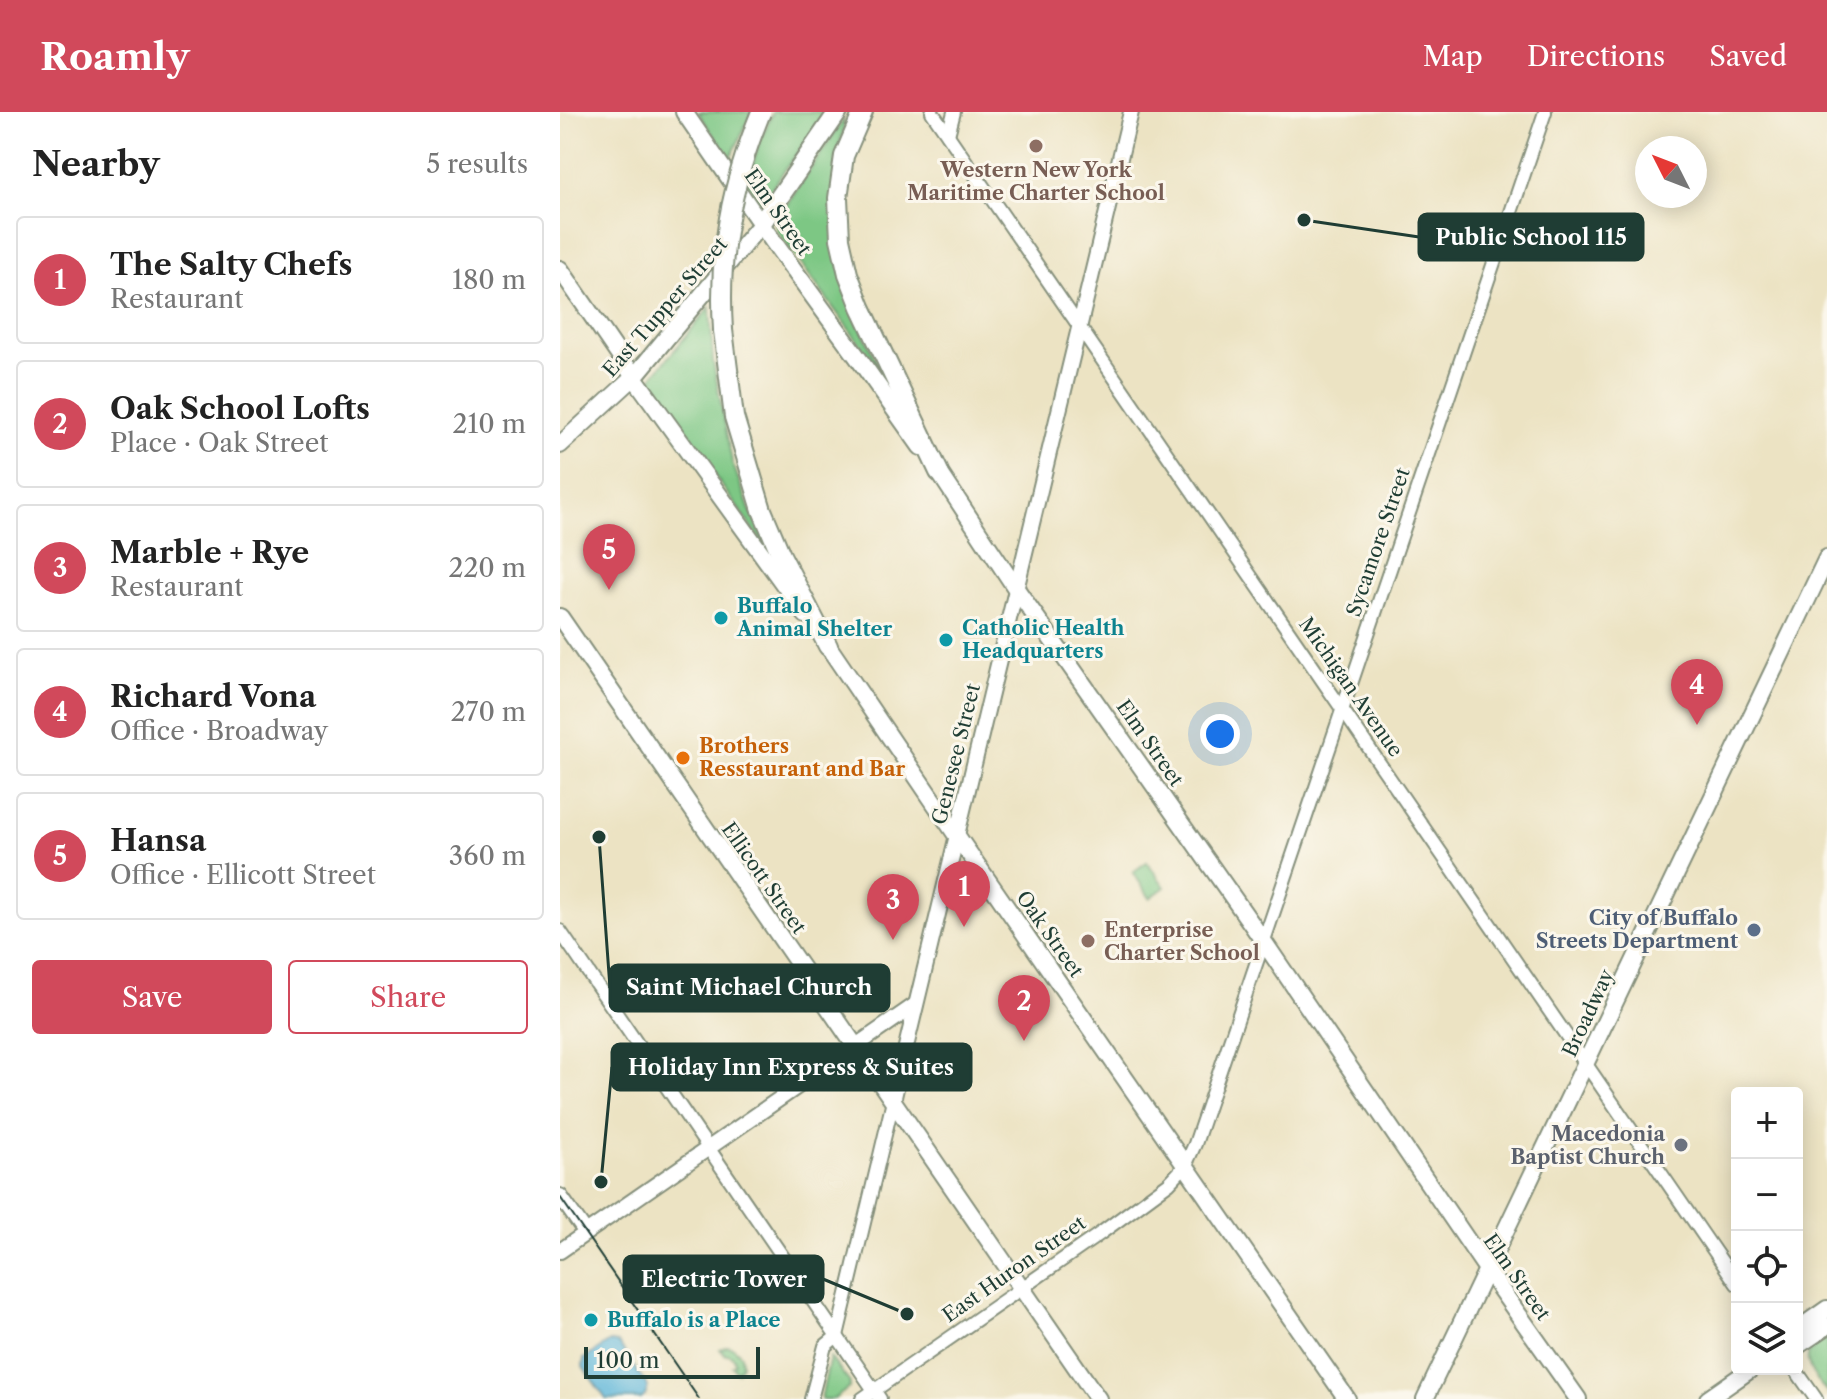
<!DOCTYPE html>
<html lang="en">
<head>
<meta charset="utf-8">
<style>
	:root { --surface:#fff; --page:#f2f2f2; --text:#222; --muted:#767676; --line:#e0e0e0; --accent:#d1495b }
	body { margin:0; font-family:"Libre Caslon Text",serif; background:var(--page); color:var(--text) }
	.controls { position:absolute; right:24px; bottom:24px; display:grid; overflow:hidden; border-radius:8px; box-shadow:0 4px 20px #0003 }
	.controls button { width:72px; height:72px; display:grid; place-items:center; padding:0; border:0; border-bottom:2px solid var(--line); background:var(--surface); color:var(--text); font:40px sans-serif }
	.compass { position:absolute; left:1075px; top:24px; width:72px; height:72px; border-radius:50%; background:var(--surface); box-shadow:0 4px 20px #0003; rotate:312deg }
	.scale { position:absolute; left:24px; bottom:20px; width:176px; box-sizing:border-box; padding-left:8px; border:4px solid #1f3d34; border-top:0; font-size:22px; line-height:28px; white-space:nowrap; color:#1f3d34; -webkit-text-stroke:6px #fbf7ec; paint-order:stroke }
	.you { position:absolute; left:660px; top:622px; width:28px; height:28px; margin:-20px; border:6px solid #fff; border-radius:50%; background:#1a73e8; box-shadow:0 0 0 12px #1a73e833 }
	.badge { display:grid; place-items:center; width:52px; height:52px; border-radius:50%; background:var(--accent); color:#fff; font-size:26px; font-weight:700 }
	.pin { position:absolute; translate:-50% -66px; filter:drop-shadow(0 2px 4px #0008) }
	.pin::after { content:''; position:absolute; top:42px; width:28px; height:24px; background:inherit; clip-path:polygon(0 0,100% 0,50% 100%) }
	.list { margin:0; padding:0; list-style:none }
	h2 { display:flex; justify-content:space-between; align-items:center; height:104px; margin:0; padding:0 32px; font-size:34px }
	h2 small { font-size:26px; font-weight:400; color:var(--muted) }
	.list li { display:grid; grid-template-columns:52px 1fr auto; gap:24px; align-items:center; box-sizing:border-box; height:128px; margin:0 16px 16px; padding:0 16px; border:2px solid var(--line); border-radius:8px }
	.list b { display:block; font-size:30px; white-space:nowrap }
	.list p { margin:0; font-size:26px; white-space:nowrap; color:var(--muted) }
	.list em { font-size:26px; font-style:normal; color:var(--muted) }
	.actions { display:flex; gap:16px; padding:24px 32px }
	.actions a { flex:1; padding:18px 0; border:2px solid var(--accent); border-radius:8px; text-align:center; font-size:28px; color:var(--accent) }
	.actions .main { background:var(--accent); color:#fff }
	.icon { flex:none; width:44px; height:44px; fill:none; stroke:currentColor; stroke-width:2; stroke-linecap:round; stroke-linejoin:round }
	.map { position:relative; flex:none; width:1267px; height:1287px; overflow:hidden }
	header { display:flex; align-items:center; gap:48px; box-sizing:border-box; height:112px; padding:0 40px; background:var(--accent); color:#fff }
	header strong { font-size:38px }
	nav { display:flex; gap:44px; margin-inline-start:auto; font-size:28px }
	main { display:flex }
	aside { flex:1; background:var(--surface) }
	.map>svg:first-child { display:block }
	.green { fill:#7dc784; stroke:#4e825c; stroke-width:2 }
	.water { fill:#5cb5d9; stroke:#3e7986; stroke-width:2 }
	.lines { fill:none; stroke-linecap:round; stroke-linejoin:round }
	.tertiary-casing { stroke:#86907c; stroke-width:16 }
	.secondary-casing { stroke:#86907c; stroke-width:18 }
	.primary-casing { stroke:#86907c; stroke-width:20 }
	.trunk-casing { stroke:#86907c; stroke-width:20 }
	.motorway-casing { stroke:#86907c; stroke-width:22 }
	.tertiary { stroke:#fff; stroke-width:12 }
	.secondary { stroke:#fff; stroke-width:14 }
	.primary { stroke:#fff; stroke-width:16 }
	.trunk { stroke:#fff; stroke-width:16 }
	.motorway { stroke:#fff; stroke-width:18 }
	.tram { stroke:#1f3d34; stroke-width:2 }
	.motorway-bridge-casing { stroke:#86907c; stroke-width:22; stroke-linecap:butt }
	.motorway-bridge { stroke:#fff; stroke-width:18 }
	.education-dot { fill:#8d6e63; stroke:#fbf7ec; stroke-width:3 }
	.culture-dot { fill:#0f9aa8; stroke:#fbf7ec; stroke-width:3 }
	.food-dot { fill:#e8710a; stroke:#fbf7ec; stroke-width:3 }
	.service-dot { fill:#5c6f8a; stroke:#fbf7ec; stroke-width:3 }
	.worship-dot { fill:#6b7280; stroke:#fbf7ec; stroke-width:3 }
	.labels { text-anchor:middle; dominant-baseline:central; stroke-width:6; stroke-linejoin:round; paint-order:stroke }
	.education-label { font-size:20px; font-weight:bold; fill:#785e54; stroke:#fbf7ec }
	.street-label { font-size:20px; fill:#1f3d34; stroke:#fbf7ec }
	.culture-label { font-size:20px; font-weight:bold; fill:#0d838f; stroke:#fbf7ec; text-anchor:start }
	.food-label { font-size:20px; font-weight:bold; fill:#c56008; stroke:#fbf7ec; text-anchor:start }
	.service-label { font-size:20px; font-weight:bold; fill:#4e5e75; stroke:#fbf7ec; text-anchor:end }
	.worship-label { font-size:20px; font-weight:bold; fill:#5b616d; stroke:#fbf7ec; text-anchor:end }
	.leader { fill:none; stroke:#1f3d34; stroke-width:3 }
	.callout-dot { fill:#1f3d34; stroke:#fbf7ec; stroke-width:3 }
	.callout { fill:#1f3d34; stroke:#1f3d34; stroke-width:3 }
	.callout-label { font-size:22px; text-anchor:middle; font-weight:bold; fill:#fff }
</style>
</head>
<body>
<header>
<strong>Roamly</strong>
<nav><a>Map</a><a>Directions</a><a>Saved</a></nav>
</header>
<main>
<aside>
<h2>Nearby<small>5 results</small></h2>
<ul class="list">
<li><span class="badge">1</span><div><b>The Salty Chefs</b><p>Restaurant</p></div><em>180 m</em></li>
<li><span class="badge">2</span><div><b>Oak School Lofts</b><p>Place · Oak Street</p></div><em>210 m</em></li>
<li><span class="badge">3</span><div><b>Marble + Rye</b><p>Restaurant</p></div><em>220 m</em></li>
<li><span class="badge">4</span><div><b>Richard Vona</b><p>Office · Broadway</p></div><em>270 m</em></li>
<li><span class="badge">5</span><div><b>Hansa</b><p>Office · Ellicott Street</p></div><em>360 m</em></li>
</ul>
<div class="actions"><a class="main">Save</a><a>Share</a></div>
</aside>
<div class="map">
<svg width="1267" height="1287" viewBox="0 0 1267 1287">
	<rect width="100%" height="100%" fill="#fbf7ec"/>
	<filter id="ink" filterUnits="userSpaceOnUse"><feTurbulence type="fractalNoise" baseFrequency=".0125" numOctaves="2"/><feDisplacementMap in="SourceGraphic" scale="16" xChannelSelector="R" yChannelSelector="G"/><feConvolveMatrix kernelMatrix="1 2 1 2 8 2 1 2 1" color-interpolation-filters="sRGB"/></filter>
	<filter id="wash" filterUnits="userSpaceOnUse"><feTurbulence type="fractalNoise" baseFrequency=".006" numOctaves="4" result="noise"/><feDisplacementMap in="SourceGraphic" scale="32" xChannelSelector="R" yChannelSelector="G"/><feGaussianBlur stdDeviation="1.8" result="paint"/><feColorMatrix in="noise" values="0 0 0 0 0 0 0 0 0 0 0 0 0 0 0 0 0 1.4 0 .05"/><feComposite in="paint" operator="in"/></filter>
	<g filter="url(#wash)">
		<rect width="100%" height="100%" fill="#ece3c3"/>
		<g class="green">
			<polygon points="138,0 192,0 170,48"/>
			<polygon points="213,0 267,0 201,91 187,71 199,31"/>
			<polygon points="284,7 284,16 276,47 275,135 289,189 322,262 217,119 215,110"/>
			<polygon points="150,195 153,250 172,350 190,398 214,447 88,270"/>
			<polygon points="587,750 605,775 590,786 573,760"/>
			<path d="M1267,1226V1281C1260,1271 1241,1252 1250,1239C1254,1234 1262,1230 1267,1226Z"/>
			<polygon points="168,1234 174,1236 181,1243 182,1253 177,1260 172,1254 175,1252 174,1246 169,1242 165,1243 160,1237"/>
			<polygon points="270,1245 290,1271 289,1276 274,1287 261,1287"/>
		</g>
		<polygon class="water" points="50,1230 58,1231 88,1275 85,1284 81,1287 46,1287 23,1255 24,1247"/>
	</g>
	<g filter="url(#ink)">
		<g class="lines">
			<g class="tertiary-casing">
				<g id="tertiary">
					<polyline points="372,0 1177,1172"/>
					<polyline points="388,23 394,0"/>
					<polyline points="0,819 320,1287"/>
					<polyline points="1235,1257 1256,1287"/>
					<polyline points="251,1287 265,1234 277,1224 333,989"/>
					<polyline points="302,1287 541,1121 609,1071 625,1054 635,1032 985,0"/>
				</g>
			</g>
			<g class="secondary-casing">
				<g id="secondary">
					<polyline points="333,989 571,0"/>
					<polyline points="0,1084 26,1121"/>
					<polyline points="0,1139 355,893"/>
				</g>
			</g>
			<g class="primary-casing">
				<g id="primary">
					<polyline points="124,0 212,128 301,250 361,335"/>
					<polyline points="0,157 74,265 246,503"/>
					<polyline points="0,333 74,265 201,112"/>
					<polyline points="0,505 538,1287"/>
					<polyline points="1237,1218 1267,1197"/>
					<polyline points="1237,1234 1267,1214"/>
					<polyline points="865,1287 1267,446"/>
					<polyline points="1148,1287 1191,1257"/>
				</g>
			</g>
			<g class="trunk-casing">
				<g id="trunk">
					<polyline points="379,360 457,478 693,814 939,1175 1018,1287"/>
					<polyline points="268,534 397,724 787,1287"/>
				</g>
			</g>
			<g class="motorway-casing">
				<g id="motorway">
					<polyline points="303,0 284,44 278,86 280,127 288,162 301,195 379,360"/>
					<polyline points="201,112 278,0"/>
					<polyline points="163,218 174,305 202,398 221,443 268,534"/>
				</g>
			</g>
			<use href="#tertiary" class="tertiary"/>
			<use href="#secondary" class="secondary"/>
			<use href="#primary" class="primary"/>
			<use href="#trunk" class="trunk"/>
			<use href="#motorway" class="motorway"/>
			<polyline class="tram" points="0,1085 139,1287"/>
			<g class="motorway-bridge-casing">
				<path id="motorway-bridge" d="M163,218C158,138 171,74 201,0"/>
			</g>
			<use href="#motorway-bridge" class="motorway-bridge"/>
		</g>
	</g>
	<g class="education-dot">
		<circle cx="476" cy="34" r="8"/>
		<circle cx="528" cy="829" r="8"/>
	</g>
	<g class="culture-dot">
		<circle cx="161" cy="506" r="8"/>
		<circle cx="386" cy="528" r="8"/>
		<circle cx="31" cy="1208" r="8"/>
	</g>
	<circle class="food-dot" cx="123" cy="646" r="8"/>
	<circle class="service-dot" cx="1194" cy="818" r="8"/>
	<circle class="worship-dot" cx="1121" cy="1033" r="8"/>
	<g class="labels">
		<g class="education-label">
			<text x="476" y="58">Western New York<tspan x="476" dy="23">Maritime Charter School</tspan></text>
			<text x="544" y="818" text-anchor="start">Enterprise<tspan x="544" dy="23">Charter School</tspan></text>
		</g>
		<g class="street-label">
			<text transform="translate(218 100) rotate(55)">Elm Street</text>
			<text transform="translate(105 195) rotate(-49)">East Tupper Street</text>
			<text transform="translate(818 430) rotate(-71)">Sycamore Street</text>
			<text transform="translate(791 575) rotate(55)">Michigan Avenue</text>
			<text transform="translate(590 631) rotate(55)">Elm Street</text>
			<text transform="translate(396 642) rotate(-76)">Genesee Street</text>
			<text transform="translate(204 766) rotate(55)">Ellicott Street</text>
			<text transform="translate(490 822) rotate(55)">Oak Street</text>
			<text transform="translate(1028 901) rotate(-65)">Broadway</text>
			<text transform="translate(454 1157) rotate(-35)">East Huron Street</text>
			<text transform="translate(957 1165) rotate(55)">Elm Street</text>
		</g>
		<g class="culture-label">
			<text x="177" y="494">Buffalo<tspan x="177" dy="23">Animal Shelter</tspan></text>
			<text x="402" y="516">Catholic Health<tspan x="402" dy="23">Headquarters</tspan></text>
			<text x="47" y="1208">Buffalo is a Place</text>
		</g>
		<g class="food-label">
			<text x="139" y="634">Brothers<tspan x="139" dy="23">Resstaurant and Bar</tspan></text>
		</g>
		<g class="service-label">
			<text x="1178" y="806">City of Buffalo<tspan x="1178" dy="23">Streets Department</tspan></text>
		</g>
		<g class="worship-label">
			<text x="1105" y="1022">Macedonia<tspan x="1105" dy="23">Baptist Church</tspan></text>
		</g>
	</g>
	<path class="leader" d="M744 108L859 125M39 725L50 876M41 1070L52 955M347 1202L263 1167"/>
	<g class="callout-dot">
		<circle cx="744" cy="108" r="8"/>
		<circle cx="39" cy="725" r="8"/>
		<circle cx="41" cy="1070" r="8"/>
		<circle cx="347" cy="1202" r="8"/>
	</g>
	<g class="callout">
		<rect x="859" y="102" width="224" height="46" rx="8"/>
		<rect x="50" y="853" width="279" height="46" rx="8"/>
		<rect x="52" y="932" width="359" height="46" rx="8"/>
		<rect x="64" y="1144" width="199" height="46" rx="8"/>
	</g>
	<g class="callout-label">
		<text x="971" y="133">Public School 115</text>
		<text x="189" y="883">Saint Michael Church</text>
		<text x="231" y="963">Holiday Inn Express &amp; Suites</text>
		<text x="164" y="1175">Electric Tower</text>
	</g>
</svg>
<div class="controls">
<button>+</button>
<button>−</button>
<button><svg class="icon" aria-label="locate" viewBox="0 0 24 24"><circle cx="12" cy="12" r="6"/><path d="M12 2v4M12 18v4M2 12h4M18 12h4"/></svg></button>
<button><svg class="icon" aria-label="layers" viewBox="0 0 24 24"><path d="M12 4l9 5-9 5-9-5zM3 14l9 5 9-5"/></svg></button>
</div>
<svg class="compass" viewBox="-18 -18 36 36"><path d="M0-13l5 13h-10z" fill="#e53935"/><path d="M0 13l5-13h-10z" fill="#767676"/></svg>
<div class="scale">100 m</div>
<div class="you"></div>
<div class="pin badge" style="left:404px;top:815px">1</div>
<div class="pin badge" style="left:464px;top:929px">2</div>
<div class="pin badge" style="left:333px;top:828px">3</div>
<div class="pin badge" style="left:1137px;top:613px">4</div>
<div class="pin badge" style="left:49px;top:478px">5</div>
</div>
</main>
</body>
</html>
